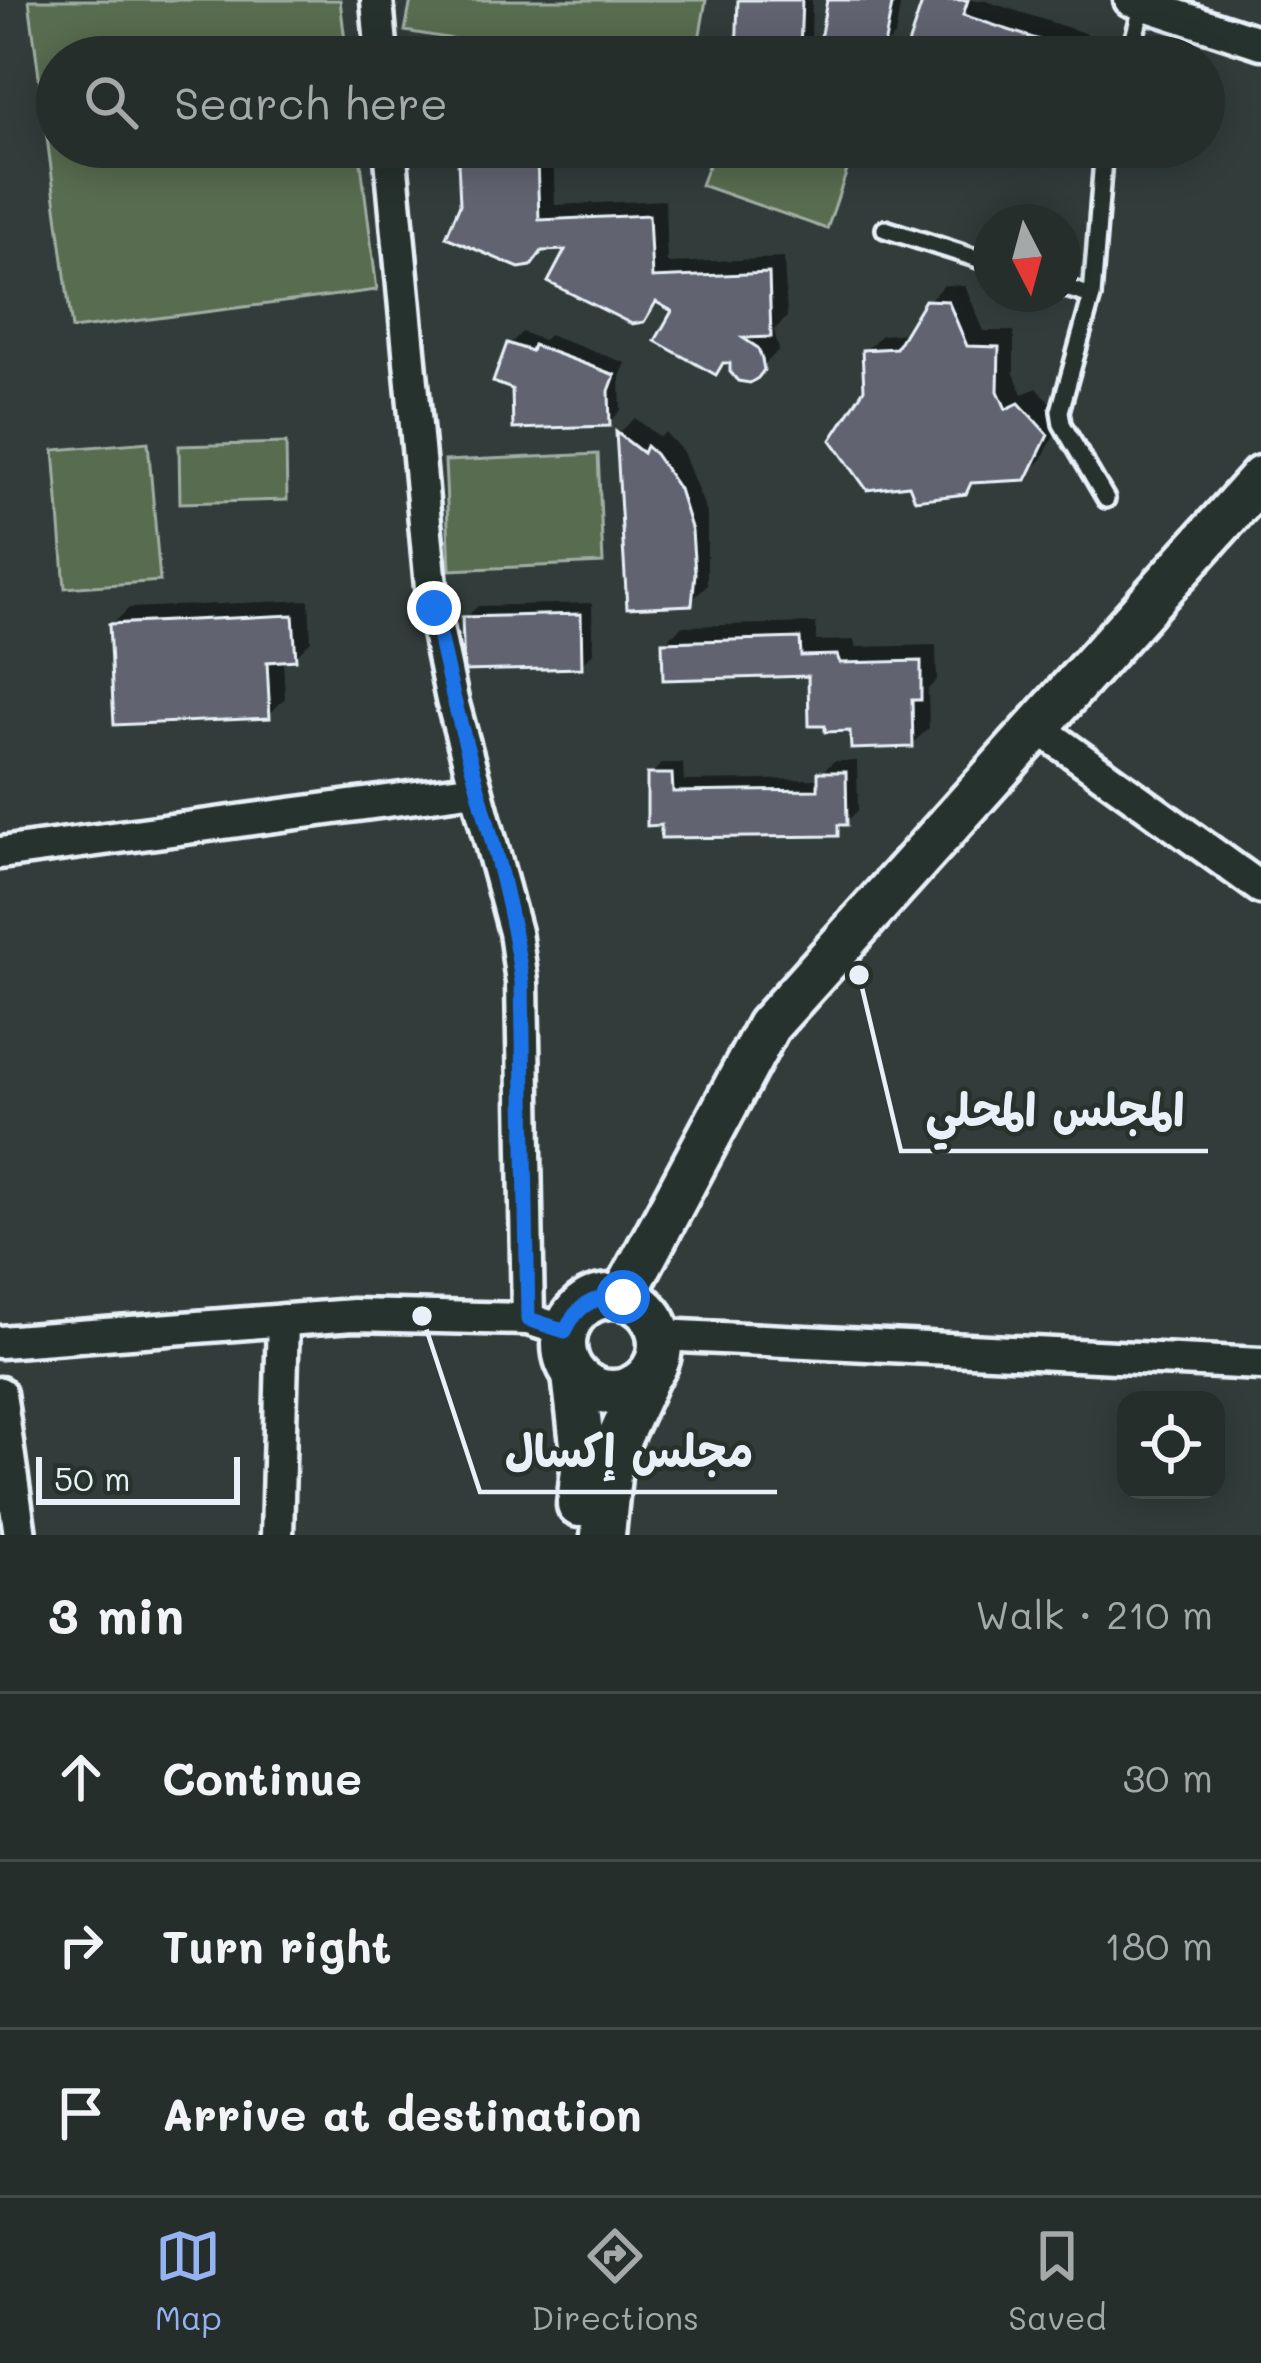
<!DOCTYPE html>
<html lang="en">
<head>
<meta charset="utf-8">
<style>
	:root { --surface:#262e2c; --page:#2e3634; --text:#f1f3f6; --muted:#a4a8a9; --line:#424a48; --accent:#95b2f1 }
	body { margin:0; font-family:Mali,"Playpen Sans Arabic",sans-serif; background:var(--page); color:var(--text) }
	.controls { position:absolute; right:36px; bottom:36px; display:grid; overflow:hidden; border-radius:24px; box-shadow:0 6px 30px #0003 }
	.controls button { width:108px; height:108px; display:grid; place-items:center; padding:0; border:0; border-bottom:3px solid var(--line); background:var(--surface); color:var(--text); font:60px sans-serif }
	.compass { position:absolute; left:973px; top:204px; width:108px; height:108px; border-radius:50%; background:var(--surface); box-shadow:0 6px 30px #0003; rotate:174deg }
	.scale { position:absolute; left:36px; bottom:30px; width:204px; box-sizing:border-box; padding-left:12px; border:6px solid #e8f1f8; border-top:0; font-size:33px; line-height:42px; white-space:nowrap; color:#e8f1f8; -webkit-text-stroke:9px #26332d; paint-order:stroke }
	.stop { position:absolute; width:36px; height:36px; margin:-27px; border:9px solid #1a73e8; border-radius:50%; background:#fff }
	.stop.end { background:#1a73e8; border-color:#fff; box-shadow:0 3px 12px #0008 }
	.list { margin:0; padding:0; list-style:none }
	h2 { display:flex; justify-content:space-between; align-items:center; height:156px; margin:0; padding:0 48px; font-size:51px }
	h2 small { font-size:39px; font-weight:400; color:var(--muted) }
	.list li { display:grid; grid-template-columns:78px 1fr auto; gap:36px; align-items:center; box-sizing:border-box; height:168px; padding:0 48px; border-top:3px solid var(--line) }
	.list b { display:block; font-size:45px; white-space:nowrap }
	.list em { font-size:39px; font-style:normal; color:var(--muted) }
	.icon { flex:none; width:66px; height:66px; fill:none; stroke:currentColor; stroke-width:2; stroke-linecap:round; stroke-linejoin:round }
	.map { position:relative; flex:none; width:1261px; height:1535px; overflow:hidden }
	.search { position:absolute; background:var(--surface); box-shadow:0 6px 30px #0003; left:36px; right:36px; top:36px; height:132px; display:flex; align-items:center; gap:30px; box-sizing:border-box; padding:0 42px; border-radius:66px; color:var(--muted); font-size:45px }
	.sheet { height:660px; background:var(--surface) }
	nav { display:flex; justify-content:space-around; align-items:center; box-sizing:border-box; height:168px; border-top:3px solid var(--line); background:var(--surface); font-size:33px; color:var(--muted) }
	nav a { display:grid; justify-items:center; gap:6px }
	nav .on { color:var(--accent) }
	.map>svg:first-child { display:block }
	.green { fill:#596c4f; stroke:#a0aea4; stroke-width:3 }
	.shadow { fill:#0007 }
	.building { fill:#626371; stroke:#e8f1f8; stroke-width:3 }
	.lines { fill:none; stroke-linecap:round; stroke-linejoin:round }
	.service-casing { stroke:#e8f1f8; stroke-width:24 }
	.minor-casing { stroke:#e8f1f8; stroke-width:39 }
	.secondary-casing { stroke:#e8f1f8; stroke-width:51 }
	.service { stroke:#26332d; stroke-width:15 }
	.minor { stroke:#26332d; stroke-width:30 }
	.secondary { stroke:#26332d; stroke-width:42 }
	.route { stroke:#1a73e8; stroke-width:15 }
	.leader { fill:none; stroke:#e8f1f8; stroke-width:4.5 }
	.callout-dot { fill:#e8f1f8; stroke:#26332d; stroke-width:4.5 }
	.callout-label { font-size:45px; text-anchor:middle; font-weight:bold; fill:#e8f1f8; stroke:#26332d; stroke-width:9; stroke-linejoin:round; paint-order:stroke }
</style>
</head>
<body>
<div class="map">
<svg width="1261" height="1535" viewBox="0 0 1261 1535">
	<rect width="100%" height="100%" fill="#323d3b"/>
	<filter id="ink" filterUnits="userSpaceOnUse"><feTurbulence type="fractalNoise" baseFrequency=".00833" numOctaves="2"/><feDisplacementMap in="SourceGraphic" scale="24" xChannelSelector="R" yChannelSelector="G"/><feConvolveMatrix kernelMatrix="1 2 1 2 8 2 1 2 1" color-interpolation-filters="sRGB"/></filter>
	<g filter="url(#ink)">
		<g class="green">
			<polygon points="29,0 340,0 347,57 57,57 57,147 359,147 377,290 72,329"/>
			<polygon points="411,0 706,0 696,57 560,57 405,31"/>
			<polygon points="715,147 815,147 851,159 827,229 701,185"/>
			<polygon points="148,442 160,581 65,588 54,450"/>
			<polygon points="286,443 287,500 180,503 179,446"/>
			<polygon points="598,454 603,563 450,570 445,461"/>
		</g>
		<g class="shadow">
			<polygon points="741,0 812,0 811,38 823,39 830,0 901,0 895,36 882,48 828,39 827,57 739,57"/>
			<polygon points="926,0 983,0 1106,40 1100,57 907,57"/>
			<polygon points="476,147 553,147 555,205 665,200 667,263 784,258 787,317 774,330 779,350 749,380 733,360 716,371 676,310 661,301 643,319 570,247 463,204 461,162"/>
			<polygon points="944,285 965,286 984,331 1014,331 1014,373 1022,394 1037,388 1063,417 1042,459 1024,477 976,480 965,492 867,390 865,351 881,335 909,333 927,302"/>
			<polygon points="522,332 543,340 548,335 626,363 620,377 621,410 609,423 510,344"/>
			<polygon points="635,418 660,437 665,432 683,452 707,513 707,586 690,602 630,605 619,433"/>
			<polygon points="309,600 311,641 294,657 283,658 285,698 269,715 112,625 129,608"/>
			<polygon points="592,603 593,653 581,665 465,618 478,606"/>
			<polygon points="816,623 816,641 854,640 856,647 936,645 937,680 928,689 929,728 912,744 853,728 811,673 665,643 682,626"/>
			<polygon points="834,761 857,761 858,810 836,833 664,835 650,776 662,763 683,763 684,781 821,779 821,773"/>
		</g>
		<g class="building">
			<polygon points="738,0 802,0 800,50 817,50 817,57 736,57"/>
			<polygon points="827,0 893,0 883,52 820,40"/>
			<polygon points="923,0 968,0 963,15 1091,57 904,57"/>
			<polygon points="537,158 539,220 649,215 652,278 769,273 771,337 743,338 758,348 762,359 764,370 758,378 750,383 738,381 730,372 730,363 723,363 716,375 655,341 672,311 656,302 644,322 632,324 548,282 565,250 542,251 531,266 519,268 446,237 460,204 458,161"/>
			<polygon points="925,300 948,301 967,346 999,347 998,391 1006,409 1019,403 1048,435 1026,480 971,483 966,494 915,500 909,485 867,490 831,440 864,389 862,350 896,348"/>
			<polygon points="507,343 531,351 533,345 615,375 609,391 610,426 513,429 512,389 493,382"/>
			<polygon points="616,432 643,453 646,446 655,454 679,489 692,531 695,573 692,605 627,608"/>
			<polygon points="581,614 582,668 464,671 462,617"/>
			<polygon points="293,615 296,660 267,662 270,718 114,725 109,624"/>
			<polygon points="800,638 801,656 837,655 840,663 921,661 921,700 912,700 913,747 851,749 850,731 825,732 825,726 809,726 808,676 663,680 662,642"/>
			<polygon points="818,772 846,772 847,825 838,825 838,836 661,838 661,825 647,826 647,774 672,774 673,792 818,790"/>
		</g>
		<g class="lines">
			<g class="service-casing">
				<g id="service">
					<polyline points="1129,57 1143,4"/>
					<polyline points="1104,147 1092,296 1060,411 1062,424 1106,499"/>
					<polyline points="885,229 991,263"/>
					<polyline points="1063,287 1092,296"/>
				</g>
			</g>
			<g class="minor-casing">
				<g id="minor">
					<polyline points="377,0 382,57"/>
					<polyline points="1130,0 1261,43"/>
					<polyline points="390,147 433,608 452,700 515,932 522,982 528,1319"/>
					<polyline points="1036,726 1261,888"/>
					<polyline points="0,853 476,789"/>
					<polyline points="660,1335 1261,1364"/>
					<polyline points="0,1342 353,1315 528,1319 565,1331"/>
					<polyline points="0,1393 20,1535"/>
					<polyline points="277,1535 283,1320"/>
				</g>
			</g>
			<g class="secondary-casing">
				<g id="secondary">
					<circle cx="612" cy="1344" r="48"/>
					<polyline points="623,1297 768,1026 1261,478"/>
					<polyline points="574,1375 584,1461 579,1505"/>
					<polyline points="603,1535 611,1456 646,1380"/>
				</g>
			</g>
			<use href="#service" class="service"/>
			<use href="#minor" class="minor"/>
			<use href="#secondary" class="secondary"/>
		</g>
	</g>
	<g class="lines" filter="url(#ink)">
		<path class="route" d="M434,608C456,735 505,856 522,982L528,1319L565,1331C577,1305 595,1295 623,1297"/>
	</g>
	<path class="leader" d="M859 975L901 1151H1208M422 1316L480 1492H777"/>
	<g class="callout-dot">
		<circle cx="859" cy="975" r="12"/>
		<circle cx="422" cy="1316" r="12"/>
	</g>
	<g class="callout-label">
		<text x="1055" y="1126">المجلس المحلي</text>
		<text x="629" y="1467">مجلس إكسال</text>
	</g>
</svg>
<div class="controls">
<button><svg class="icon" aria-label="locate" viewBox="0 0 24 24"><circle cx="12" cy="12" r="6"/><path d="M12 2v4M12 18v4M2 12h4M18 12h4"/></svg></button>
</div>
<svg class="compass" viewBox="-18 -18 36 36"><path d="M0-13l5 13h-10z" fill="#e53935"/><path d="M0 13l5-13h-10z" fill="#a4a8a9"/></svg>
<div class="scale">50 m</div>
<div class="stop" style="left:623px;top:1297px"></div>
<div class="stop end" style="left:434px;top:608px"></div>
<div class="search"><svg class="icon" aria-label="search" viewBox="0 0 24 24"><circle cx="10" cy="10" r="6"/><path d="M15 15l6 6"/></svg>Search here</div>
</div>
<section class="sheet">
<h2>3 min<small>Walk · 210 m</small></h2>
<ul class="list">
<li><svg class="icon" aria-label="ahead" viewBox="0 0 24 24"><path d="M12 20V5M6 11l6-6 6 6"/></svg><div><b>Continue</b></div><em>30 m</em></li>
<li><svg class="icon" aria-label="right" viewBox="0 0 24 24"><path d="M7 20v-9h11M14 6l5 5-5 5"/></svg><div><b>Turn right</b></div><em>180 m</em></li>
<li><svg class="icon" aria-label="arrive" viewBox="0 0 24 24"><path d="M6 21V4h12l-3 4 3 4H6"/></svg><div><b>Arrive at destination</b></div></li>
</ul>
</section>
<nav>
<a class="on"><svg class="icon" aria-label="map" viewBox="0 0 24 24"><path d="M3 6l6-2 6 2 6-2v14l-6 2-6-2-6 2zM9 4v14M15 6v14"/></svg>Map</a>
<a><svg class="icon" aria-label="directions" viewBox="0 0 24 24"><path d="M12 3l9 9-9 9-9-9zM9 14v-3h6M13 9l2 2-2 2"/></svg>Directions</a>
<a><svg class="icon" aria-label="saved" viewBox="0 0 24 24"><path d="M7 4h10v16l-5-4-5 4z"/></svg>Saved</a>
</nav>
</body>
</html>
